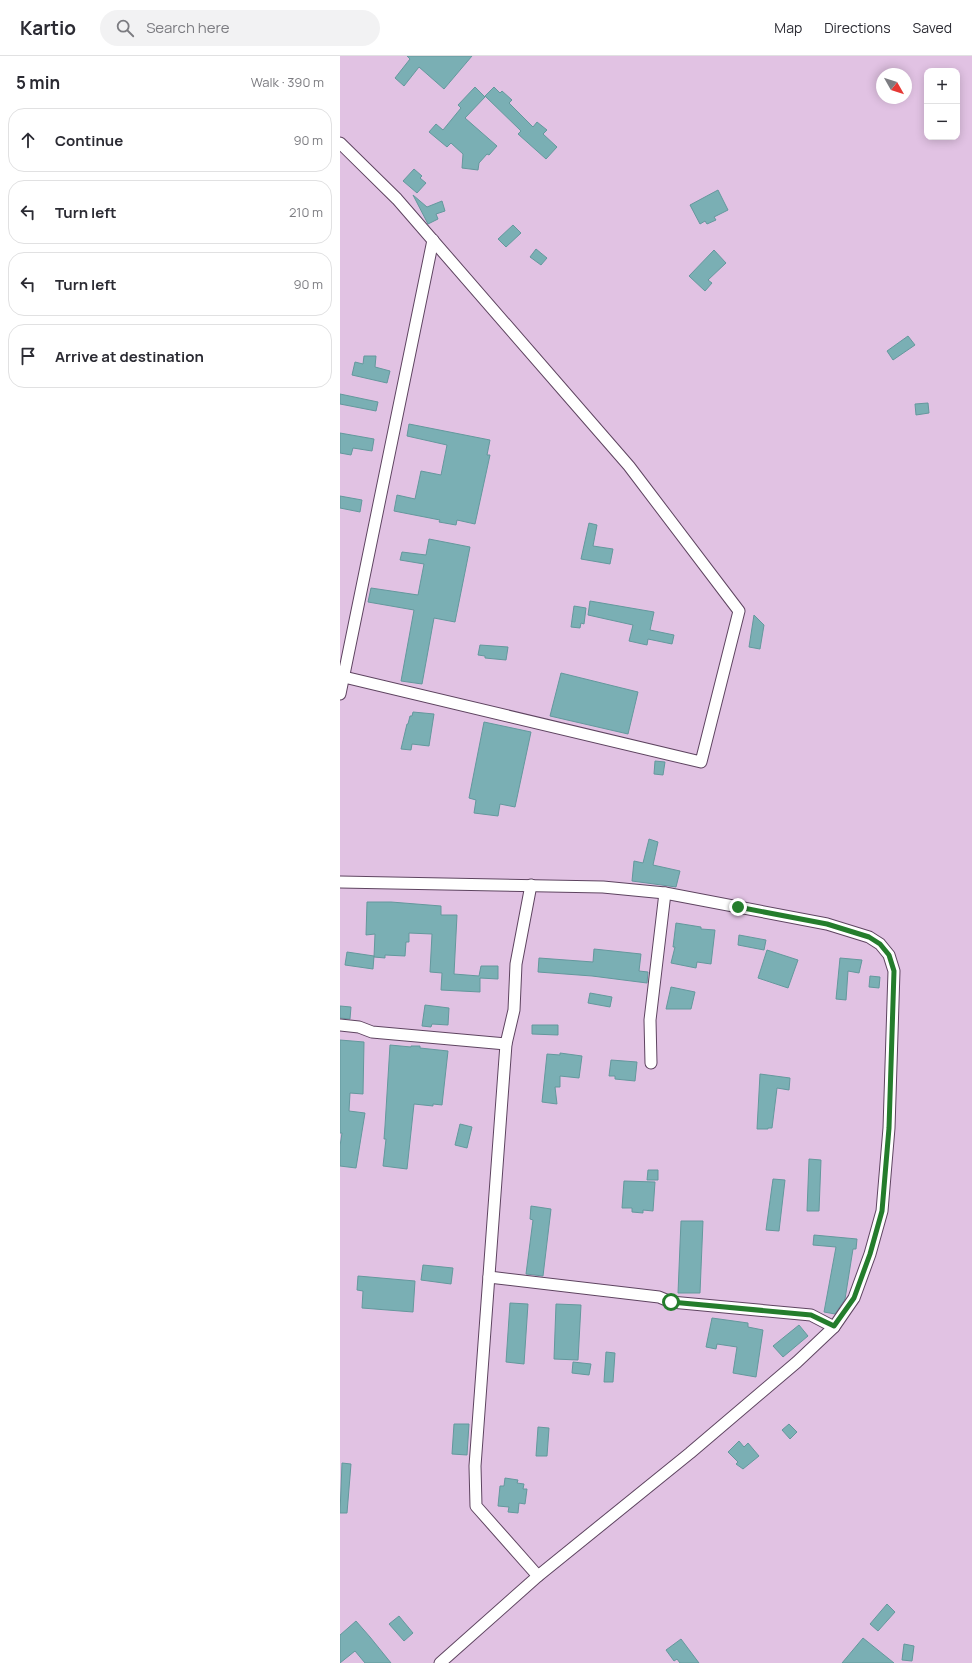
<!DOCTYPE html>
<html lang="en">
<head>
<meta charset="utf-8">
<style>
	:root { --surface:#fff; --page:#f2f2f3; --text:#2b2b33; --muted:#7c7c81; --line:#e1e1e2 }
	body { margin:0; font-family:Manrope,sans-serif; background:var(--page); color:var(--text) }
	.controls { position:absolute; right:12px; top:12px; display:grid; overflow:hidden; border-radius:8px; box-shadow:0 2px 10px #0003 }
	.controls button { width:36px; height:36px; display:grid; place-items:center; padding:0; border:0; border-bottom:1px solid var(--line); background:var(--surface); color:var(--text); font:20px sans-serif }
	.compass { position:absolute; left:536px; top:12px; width:36px; height:36px; border-radius:50%; background:var(--surface); box-shadow:0 2px 10px #0003; rotate:129deg }
	.stop { position:absolute; width:12px; height:12px; margin:-9px; border:3px solid #247d2c; border-radius:50%; background:#fff }
	.stop.end { background:#247d2c; border-color:#fff; box-shadow:0 1px 4px #0008 }
	.list { margin:0; padding:0; list-style:none }
	h2 { display:flex; justify-content:space-between; align-items:center; height:52px; margin:0; padding:0 16px; font-size:17px }
	h2 small { font-size:13px; font-weight:400; color:var(--muted) }
	.list li { display:grid; grid-template-columns:26px 1fr auto; gap:12px; align-items:center; box-sizing:border-box; height:64px; margin:0 8px 8px; padding:0 8px; border:1px solid var(--line); border-radius:16px }
	.list b { display:block; font-size:15px; white-space:nowrap }
	.list em { font-size:13px; font-style:normal; color:var(--muted) }
	.icon { flex:none; width:22px; height:22px; fill:none; stroke:currentColor; stroke-width:2; stroke-linecap:round; stroke-linejoin:round }
	.map { position:relative; flex:none; width:632px; height:1607px; overflow:hidden }
	header { display:flex; align-items:center; gap:24px; box-sizing:border-box; height:56px; padding:0 20px; background:var(--surface); border-bottom:1px solid var(--line) }
	header strong { font-size:19px }
	nav { display:flex; gap:22px; margin-inline-start:auto; font-size:14px }
	.search { width:280px; height:36px; background:var(--page); display:flex; align-items:center; gap:10px; box-sizing:border-box; padding:0 14px; border-radius:22px; color:var(--muted); font-size:15px }
	main { display:flex }
	aside { flex:1; background:var(--surface) }
	.map>svg:first-child { display:block }
	.building { fill:#7aafb4; stroke:#64989d }
	.lines { fill:none; stroke-linecap:round; stroke-linejoin:round }
	.minor-casing { stroke:#5e4460; stroke-width:13 }
	.minor { stroke:#fff; stroke-width:11 }
	.route { stroke:#247d2c; stroke-width:5 }
</style>
</head>
<body>
<header>
<strong>Kartio</strong>
<div class="search"><svg class="icon" aria-label="search" viewBox="0 0 24 24"><circle cx="10" cy="10" r="6"/><path d="M15 15l6 6"/></svg>Search here</div>
<nav><a>Map</a><a>Directions</a><a>Saved</a></nav>
</header>
<main>
<aside>
<h2>5 min<small>Walk · 390 m</small></h2>
<ul class="list">
<li><svg class="icon" aria-label="ahead" viewBox="0 0 24 24"><path d="M12 20V5M6 11l6-6 6 6"/></svg><div><b>Continue</b></div><em>90 m</em></li>
<li><svg class="icon" aria-label="left" viewBox="0 0 24 24"><path d="M17 20v-9H6M10 6l-5 5 5 5"/></svg><div><b>Turn left</b></div><em>210 m</em></li>
<li><svg class="icon" aria-label="left" viewBox="0 0 24 24"><path d="M17 20v-9H6M10 6l-5 5 5 5"/></svg><div><b>Turn left</b></div><em>90 m</em></li>
<li><svg class="icon" aria-label="arrive" viewBox="0 0 24 24"><path d="M6 21V4h12l-3 4 3 4H6"/></svg><div><b>Arrive at destination</b></div></li>
</ul>
</aside>
<div class="map">
<svg width="632" height="1607" viewBox="0 0 632 1607">
	<rect width="100%" height="100%" fill="#e1c2e3"/>
	<g class="building">
		<polygon points="67,0 132,0 104,33 79,11 64,30 55,22 70,3"/>
		<polygon points="135,31 145,41 125,62 157,90 149,99 147,98 139,107 138,114 122,112 123,98 111,87 107,91 89,76 96,68 103,74 121,52 118,49"/>
		<polygon points="154,31 160,37 162,35 172,44 169,47 193,71 197,66 207,74 203,78 217,91 206,103 178,78 181,75 145,40"/>
		<polygon points="74,113 82,120 80,122 86,127 77,137 63,125"/>
		<polygon points="378,134 388,154 374,161 376,164 367,168 365,165 360,168 350,149"/>
		<polygon points="73,139 87,151 102,145 105,155 96,158 98,163 88,168"/>
		<polygon points="173,169 181,177 166,191 158,183"/>
		<polygon points="196,193 207,202 201,209 190,201"/>
		<polygon points="374,194 386,207 368,224 372,227 365,235 349,220"/>
		<polygon points="568,280 575,289 553,304 547,295"/>
		<polygon points="24,300 36,300 35,311 50,315 47,327 12,319 15,306 23,308"/>
		<polygon points="0,338 38,346 36,355 0,348"/>
		<polygon points="588,347 589,357 576,359 575,348"/>
		<polygon points="69,368 150,384 147,399 150,399 135,468 117,464 116,469 99,466 100,464 54,455 57,439 75,443 81,415 101,419 107,389 67,380"/>
		<polygon points="0,377 34,383 32,395 13,392 11,399 0,397"/>
		<polygon points="0,440 22,444 20,456 0,452"/>
		<polygon points="249,467 257,469 253,490 273,493 270,508 241,503"/>
		<polygon points="89,483 130,491 115,566 94,562 82,628 61,625 74,554 28,546 31,532 78,539 84,508 60,504 62,496 86,499"/>
		<polygon points="250,545 314,556 310,574 334,579 332,588 308,583 307,589 289,585 293,569 248,559"/>
		<polygon points="234,550 246,552 244,568 241,567 240,572 231,571"/>
		<polygon points="414,559 424,569 420,593 409,591"/>
		<polygon points="140,589 168,591 166,604 145,602 145,600 138,599"/>
		<polygon points="221,617 298,636 288,678 210,660"/>
		<polygon points="73,656 94,658 89,690 72,688 71,694 61,693 67,668 68,668 70,660 72,660"/>
		<polygon points="144,666 191,676 175,751 160,748 158,760 134,757 136,744 129,742"/>
		<polygon points="315,705 325,706 323,719 314,718"/>
		<polygon points="309,783 318,786 313,809 340,815 336,831 292,825 294,805 303,807"/>
		<polygon points="27,846 51,846 101,850 101,859 117,859 114,918 139,920 141,910 158,910 158,923 140,922 140,936 101,934 102,917 90,916 92,878 69,877 69,886 66,886 65,900 45,899 45,902 34,901 35,878 26,879"/>
		<polygon points="336,867 361,871 361,873 375,874 371,908 357,906 356,912 331,907 335,891 333,891"/>
		<polygon points="399,879 426,884 424,894 398,889"/>
		<polygon points="254,893 301,898 299,915 308,916 307,927 252,920 198,916 199,902 253,906"/>
		<polygon points="427,894 458,904 448,932 418,922"/>
		<polygon points="7,896 34,900 33,913 5,909"/>
		<polygon points="500,902 522,904 519,917 508,915 506,944 496,943"/>
		<polygon points="530,920 540,921 539,932 529,931"/>
		<polygon points="331,931 355,936 351,953 326,953"/>
		<polygon points="250,937 272,941 270,951 248,947"/>
		<polygon points="85,949 109,952 108,969 92,968 91,971 82,970"/>
		<polygon points="0,950 11,951 10,963 0,962"/>
		<polygon points="192,969 218,969 218,979 192,978"/>
		<polygon points="0,984 24,986 23,1038 10,1037 9,1055 25,1057 16,1112 0,1110 0,1090 2,1077 0,1077"/>
		<polygon points="50,989 71,991 71,990 80,990 80,992 108,995 102,1049 93,1048 93,1050 74,1048 67,1113 43,1110 46,1083 44,1083 45,1070"/>
		<polygon points="220,997 242,1000 239,1022 220,1020 220,1031 215,1031 217,1048 202,1046 207,998 220,999"/>
		<polygon points="271,1004 297,1006 295,1025 275,1023 275,1020 269,1020"/>
		<polygon points="420,1018 450,1022 449,1034 437,1032 432,1072 428,1072 428,1073 417,1073"/>
		<polygon points="120,1068 132,1071 127,1092 115,1089"/>
		<polygon points="469,1103 481,1104 479,1155 467,1155"/>
		<polygon points="308,1114 318,1114 318,1124 307,1124"/>
		<polygon points="433,1123 445,1124 439,1175 426,1174"/>
		<polygon points="284,1125 315,1126 313,1155 303,1154 303,1157 292,1156 292,1152 282,1152"/>
		<polygon points="191,1150 211,1153 203,1220 186,1218 193,1164 190,1163"/>
		<polygon points="341,1165 363,1165 360,1237 338,1237"/>
		<polygon points="474,1179 517,1183 516,1193 513,1193 505,1243 495,1258 484,1256 496,1191 473,1189"/>
		<polygon points="83,1209 113,1212 111,1228 81,1224"/>
		<polygon points="18,1220 75,1225 73,1256 22,1252 23,1235 17,1234"/>
		<polygon points="170,1247 188,1248 184,1308 166,1306"/>
		<polygon points="216,1248 241,1249 238,1304 214,1303"/>
		<polygon points="372,1262 408,1267 408,1271 423,1274 416,1321 393,1317 397,1291 377,1288 376,1293 366,1291"/>
		<polygon points="459,1269 468,1280 443,1301 433,1290"/>
		<polygon points="266,1296 275,1297 273,1326 264,1326"/>
		<polygon points="233,1306 251,1308 249,1319 232,1317"/>
		<polygon points="114,1368 129,1368 127,1399 112,1398"/>
		<polygon points="449,1368 457,1376 450,1383 442,1374"/>
		<polygon points="198,1371 209,1372 207,1400 196,1400"/>
		<polygon points="399,1385 404,1391 408,1387 419,1400 403,1413 396,1408 398,1406 388,1396"/>
		<polygon points="2,1407 11,1408 7,1457 0,1457"/>
		<polygon points="165,1422 178,1424 177,1427 184,1428 183,1433 187,1433 185,1448 179,1447 178,1457 168,1456 169,1451 158,1450 160,1430 164,1430"/>
		<polygon points="547,1548 555,1556 538,1575 530,1568"/>
		<polygon points="59,1560 73,1577 64,1585 49,1568"/>
		<polygon points="16,1565 30,1581 51,1607 25,1607 15,1595 0,1607 0,1579"/>
		<polygon points="523,1582 554,1607 502,1607"/>
		<polygon points="341,1583 359,1607 340,1607 337,1603 334,1605 326,1594"/>
		<polygon points="564,1588 574,1590 572,1605 562,1604"/>
	</g>
	<g class="lines">
		<g class="minor-casing">
			<g id="minor">
				<polyline points="0,87 57,143 289,410 399,555 361,706 4,621"/>
				<polyline points="0,638 93,184"/>
				<polyline points="0,826 263,831 325,837 487,868 529,881 540,888 549,899 554,915 549,1072 542,1155 530,1198 514,1242 494,1271 457,1306 350,1397 198,1520 100,1607"/>
				<polyline points="191,829 176,908 174,954 166,988 135,1410 136,1450 198,1520"/>
				<polyline points="0,969 19,971 32,976 166,988"/>
				<polyline points="311,1007 310,964 325,837"/>
				<polyline points="149,1221 319,1241 331,1246 471,1259 494,1271"/>
			</g>
		</g>
		<use href="#minor" class="minor"/>
	</g>
	<g class="lines">
		<polyline class="route" points="331,1246 471,1259 494,1270 514,1242 530,1198 542,1155 549,1072 554,915 549,899 540,888 529,881 487,868 398,851"/>
	</g>
</svg>
<div class="controls">
<button>+</button>
<button>−</button>
</div>
<svg class="compass" viewBox="-18 -18 36 36"><path d="M0-13l5 13h-10z" fill="#e53935"/><path d="M0 13l5-13h-10z" fill="#7c7c81"/></svg>
<div class="stop" style="left:331px;top:1246px"></div>
<div class="stop end" style="left:398px;top:851px"></div>
</div>
</main>
</body>
</html>
